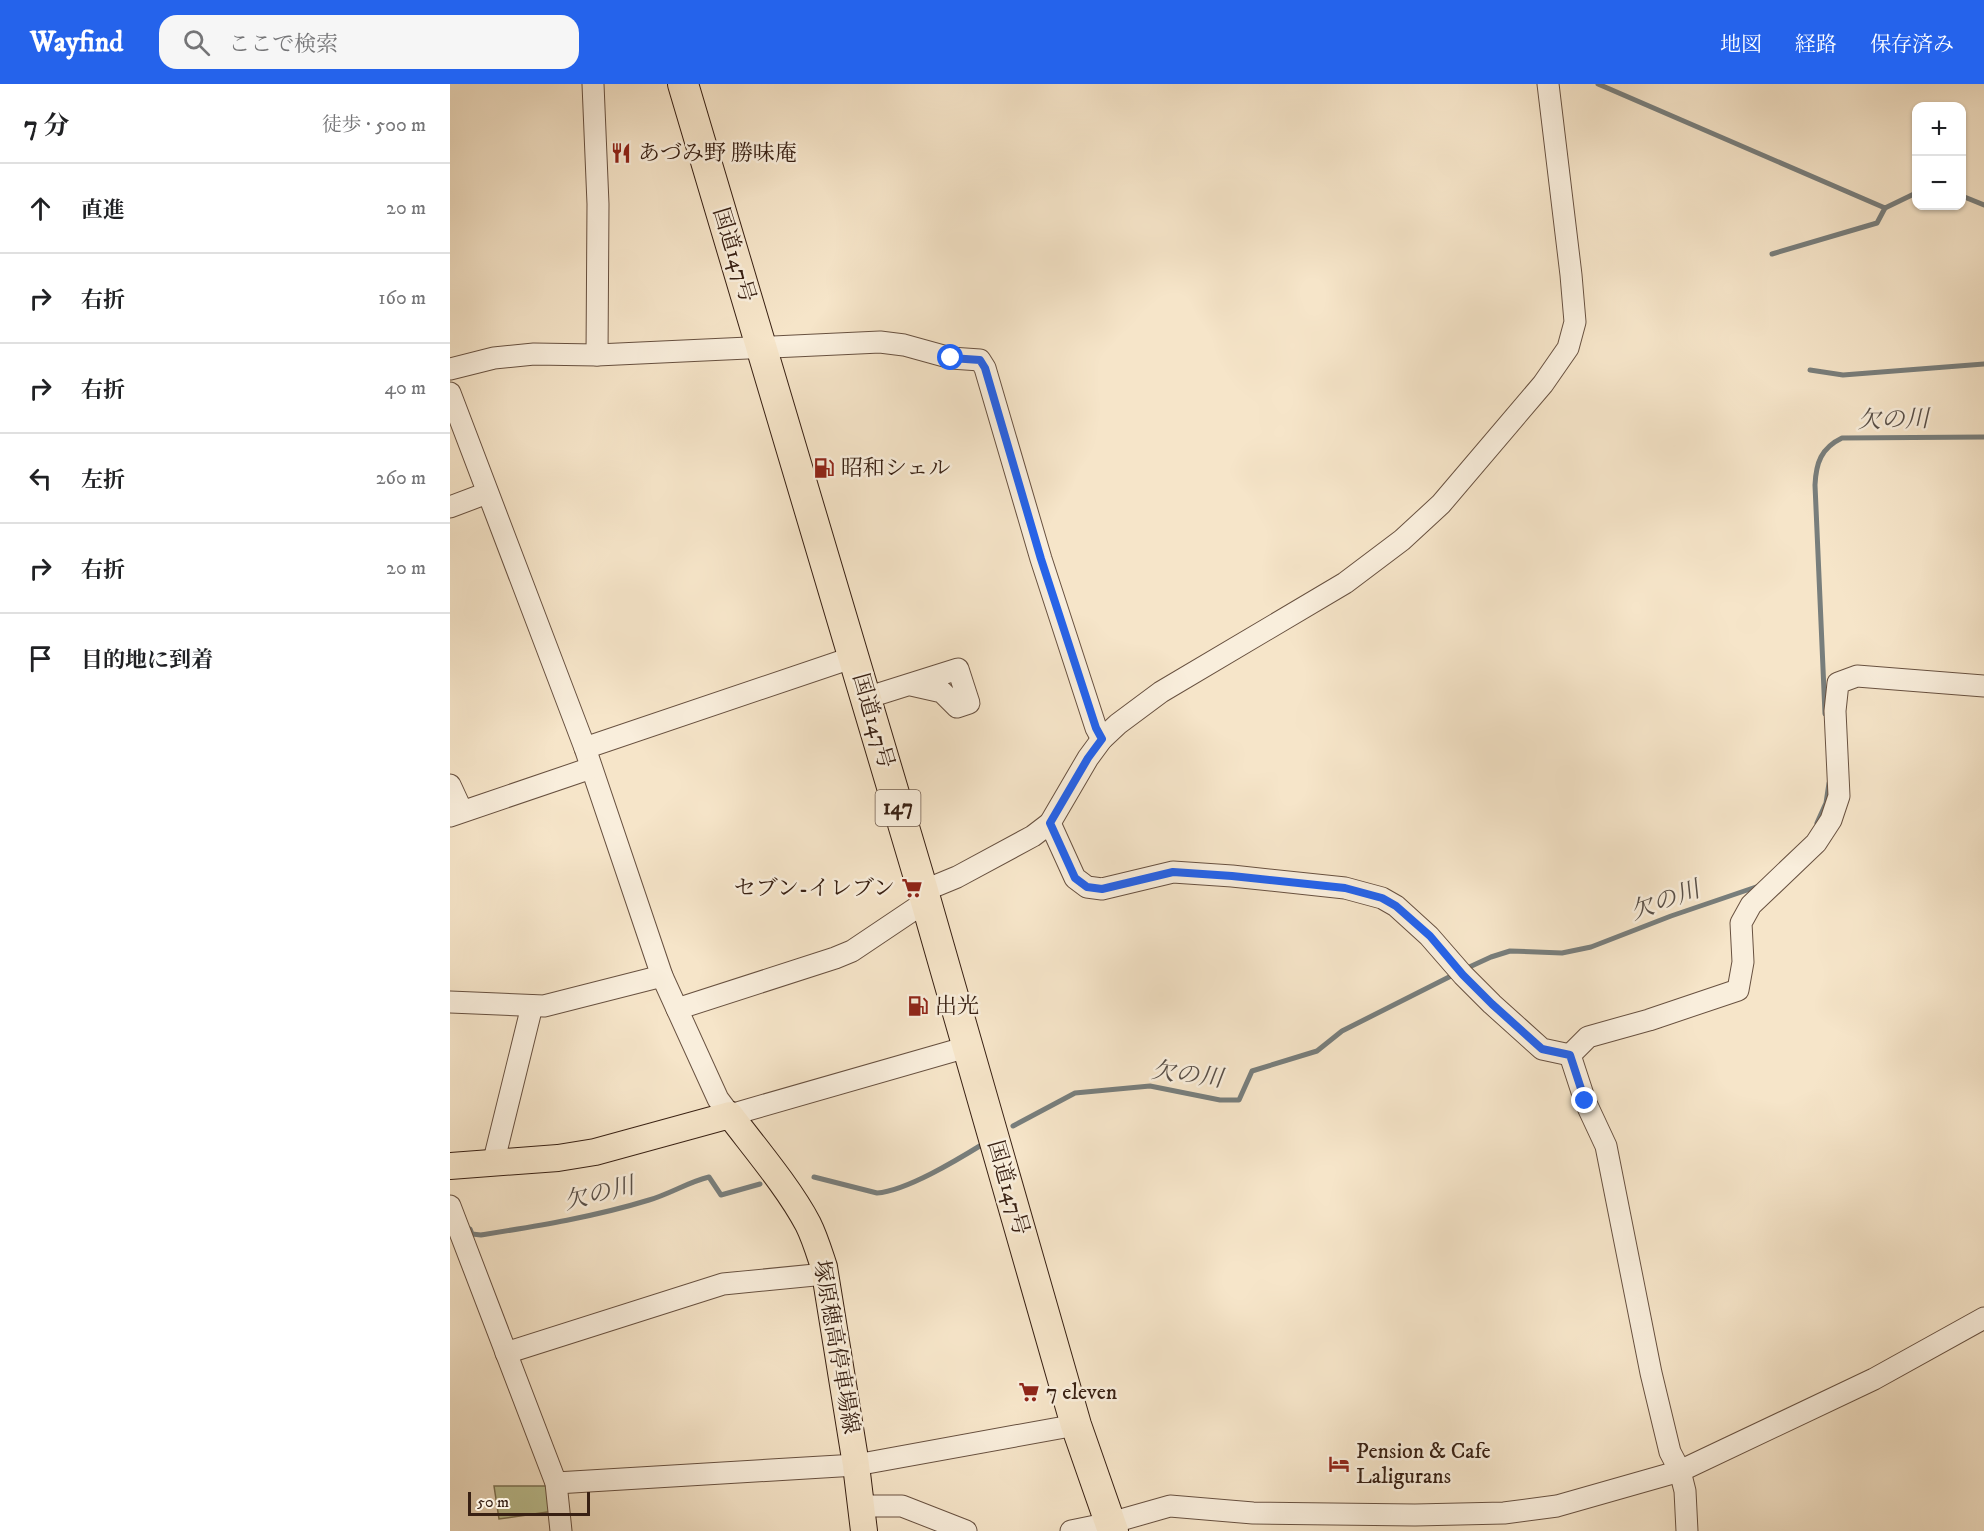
<!DOCTYPE html>
<html lang="ja">
<head>
<meta charset="utf-8">
<style>
	:root { --surface:#fff; --page:#f6f6f6; --text:#202124; --muted:#757577; --line:#e0e0e0; --accent:#2563eb }
	body { margin:0; font-family:"IM FELL DW Pica","Noto Serif JP",serif; background:var(--page); color:var(--text) }
	.controls { position:absolute; right:18px; top:18px; display:grid; overflow:hidden; border-radius:12px; box-shadow:0 2px 4px #0004 }
	.controls button { width:54px; height:54px; display:grid; place-items:center; padding:0; border:0; border-bottom:2px solid var(--line); background:var(--surface); color:var(--text); font:30px sans-serif }
	.scale { position:absolute; left:18px; bottom:15px; width:122px; box-sizing:border-box; padding-left:6px; border:3px solid #382013; border-top:0; font-size:16px; line-height:21px; white-space:nowrap; color:#382013; -webkit-text-stroke:4px #f9eedc; paint-order:stroke }
	.stop { position:absolute; width:18px; height:18px; margin:-14px; border:4px solid #2563eb; border-radius:50%; background:#fff }
	.stop.end { background:#2563eb; border-color:#fff; box-shadow:0 2px 6px #0008 }
	.list { margin:0; padding:0; list-style:none }
	h2 { display:flex; justify-content:space-between; align-items:center; height:78px; margin:0; padding:0 24px; font-size:26px }
	h2 small { font-size:20px; font-weight:400; color:var(--muted) }
	.list li { display:grid; grid-template-columns:39px 1fr auto; gap:18px; align-items:center; box-sizing:border-box; height:90px; padding:0 24px; border-top:2px solid var(--line) }
	.list b { display:block; font-size:22px; white-space:nowrap }
	.list em { font-size:20px; font-style:normal; color:var(--muted) }
	.icon { flex:none; width:33px; height:33px; fill:none; stroke:currentColor; stroke-width:2; stroke-linecap:round; stroke-linejoin:round }
	.map { position:relative; flex:none; width:1534px; height:1447px; overflow:hidden }
	header { display:flex; align-items:center; gap:36px; box-sizing:border-box; height:84px; padding:0 30px; background:var(--accent); color:#fff }
	header strong { font-size:28px }
	nav { display:flex; gap:33px; margin-inline-start:auto; font-size:21px }
	.search { width:420px; height:54px; background:var(--page); display:flex; align-items:center; gap:15px; box-sizing:border-box; padding:0 21px; border-radius:18px; color:var(--muted); font-size:22px }
	main { display:flex }
	aside { flex:1; background:var(--surface) }
	.map>svg:first-child { display:block }
	.park { fill:#bec495; stroke:#7b7254; stroke-width:1.5 }
	.lines { fill:none; stroke-linecap:round; stroke-linejoin:round }
	.stream { stroke:#787e7c; stroke-width:5 }
	.minor-casing { stroke:#685140; stroke-width:23 }
	.major-casing { stroke:#382013; stroke-width:28 }
	.highway-casing { stroke:#382013; stroke-width:32 }
	.minor { stroke:#f9eedc; stroke-width:21 }
	.major { stroke:#f6e5c9; stroke-width:26 }
	.highway { stroke:#f6e5c9; stroke-width:30 }
	.route { stroke:#2563eb; stroke-width:8 }
	.labels { text-anchor:middle; dominant-baseline:central; stroke-width:5; stroke-linejoin:round; paint-order:stroke }
	.shield { fill:#f9eedc; stroke:#725e4f; stroke-width:1.5 }
	.shield-label { font-size:21px; font-weight:bold; fill:#382013 }
	.poi-label { font-size:22px; fill:#382013; stroke:#f9eedc; text-anchor:start }
	.street-label { font-size:22px; fill:#382013; stroke:#f9eedc }
	.water-label { font-size:24px; font-style:italic; fill:#584f48; stroke:#f9eedc }
</style>
</head>
<body>
<header>
<strong>Wayfind</strong>
<div class="search"><svg class="icon" aria-label="search" viewBox="0 0 24 24"><circle cx="10" cy="10" r="6"/><path d="M15 15l6 6"/></svg>ここで検索</div>
<nav><a>地図</a><a>経路</a><a>保存済み</a></nav>
</header>
<main>
<aside>
<h2>7 分<small>徒歩 · 500 m</small></h2>
<ul class="list">
<li><svg class="icon" aria-label="ahead" viewBox="0 0 24 24"><path d="M12 20V5M6 11l6-6 6 6"/></svg><div><b>直進</b></div><em>20 m</em></li>
<li><svg class="icon" aria-label="right" viewBox="0 0 24 24"><path d="M7 20v-9h11M14 6l5 5-5 5"/></svg><div><b>右折</b></div><em>160 m</em></li>
<li><svg class="icon" aria-label="right" viewBox="0 0 24 24"><path d="M7 20v-9h11M14 6l5 5-5 5"/></svg><div><b>右折</b></div><em>40 m</em></li>
<li><svg class="icon" aria-label="left" viewBox="0 0 24 24"><path d="M17 20v-9H6M10 6l-5 5 5 5"/></svg><div><b>左折</b></div><em>260 m</em></li>
<li><svg class="icon" aria-label="right" viewBox="0 0 24 24"><path d="M7 20v-9h11M14 6l5 5-5 5"/></svg><div><b>右折</b></div><em>20 m</em></li>
<li><svg class="icon" aria-label="arrive" viewBox="0 0 24 24"><path d="M6 21V4h12l-3 4 3 4H6"/></svg><div><b>目的地に到着</b></div></li>
</ul>
</aside>
<div class="map">
<svg width="1534" height="1447" viewBox="0 0 1534 1447">
	<rect width="100%" height="100%" fill="#f6e5c9"/>
	<filter id="stains"><feTurbulence type="fractalNoise" baseFrequency=".00333" numOctaves="4"/><feColorMatrix values="0 0 0 0 .2 0 0 0 0 .09 0 0 0 0 .02 0 0 0 .5 -.17"/></filter>
	<radialGradient id="worn" r=".72"><stop offset=".6" stop-color="#630" stop-opacity="0"/><stop offset="1" stop-color="#630" stop-opacity=".3"/></radialGradient>
	<polygon class="park" points="44,1402 100,1402 104,1427 49,1435"/>
	<g class="lines">
		<g class="stream">
			<polyline points="1148,0 1435,124 1466,109"/>
			<polyline points="1512,112 1534,121"/>
			<polyline points="1322,170 1427,139 1435,124"/>
			<polyline points="1360,286 1393,291 1534,280"/>
			<path d="M1375,630L1365,401C1366,379 1371,364 1392,354L1534,353"/>
			<polyline points="1367,739 1376,719 1379,699"/>
			<polyline points="1015,885 1041,873 1060,867 1112,869 1141,863 1221,832 1309,802"/>
			<polyline points="563,1042 625,1009 700,1002 770,1016 789,1016 802,987 867,967 892,947 1007,889"/>
			<path d="M364,1093L427,1109C456,1107 507,1076 533,1060"/>
			<path d="M20,1145L22,1150L31,1151C87,1142 144,1133 199,1116C220,1110 238,1098 259,1093L271,1111L310,1100"/>
		</g>
		<g class="minor-casing">
			<g id="minor">
				<polyline points="143,0 148,120 147,271"/>
				<polyline points="0,285 44,274 84,270 147,271 430,258 454,261 501,274 530,276 535,284 591,475 646,644 652,655"/>
				<polyline points="0,309 135,664 212,892 268,1015 280,1031 517,963"/>
				<polyline points="0,423 37,409"/>
				<polyline points="416,614 508,585 519,619 507,623 492,608 461,601"/>
				<polyline points="135,664 404,573"/>
				<polyline points="0,701 12,727"/>
				<polyline points="0,732 141,684"/>
				<polyline points="600,739 625,794 637,803 652,805 723,788 782,792 895,804 932,814 946,822 979,852 1013,891 1042,920 1092,965 1120,971"/>
				<polyline points="473,807 507,793 583,752 600,739 638,674 652,655 668,640 711,608 895,499 952,456 991,420 1093,300 1118,264 1125,238 1121,191 1098,0"/>
				<polyline points="0,918 94,922 212,892"/>
				<polyline points="227,925 385,874 402,867 475,818"/>
				<polyline points="1120,971 1138,953 1199,936 1288,906 1293,878 1291,839 1301,821 1366,759 1381,736 1389,712 1385,627 1388,599 1407,592 1534,602"/>
				<polyline points="1120,971 1135,1017 1156,1062 1201,1289 1220,1368 1230,1387 1235,1407 1237,1447"/>
				<polyline points="43,1080 82,922"/>
				<polyline points="0,1122 106,1399 111,1447"/>
				<polyline points="56,1269 273,1200 375,1190"/>
				<polyline points="106,1399 406,1381 626,1341"/>
				<polyline points="411,1422 452,1422 516,1447"/>
				<polyline points="621,1447 660,1439 720,1422 803,1429 965,1431 1054,1429 1107,1422 1230,1387 1424,1295 1534,1234"/>
			</g>
		</g>
		<g class="major-casing">
			<path id="major" d="M0,1082L108,1074L145,1068L280,1031C305,1064 339,1104 358,1140C365,1154 369,1168 374,1183L406,1381L414,1447"/>
		</g>
		<g class="highway-casing">
			<polyline id="highway" points="233,0 473,807 626,1341 663,1447"/>
		</g>
		<use href="#minor" class="minor"/>
		<use href="#major" class="major"/>
		<use href="#highway" class="highway"/>
	</g>
	<g class="lines">
		<polyline class="route" points="501,274 530,276 535,284 591,475 646,644 652,655 638,674 600,739 625,794 637,803 652,805 723,788 782,792 895,804 932,814 946,822 980,852 1013,891 1042,920 1092,965 1120,971 1135,1017"/>
	</g>
	<defs>
		<g id="restaurant-bare" transform="scale(1.62)"><path d="M-5-6h1v4h1v-4h1v4h1v-4h1v5L-1.5 .5V6h-2V.5L-5-1ZM5-6V6H3V1.5H1.5Q1.5-4 5-6Z" fill="#8f2418" stroke="#f9eedc" stroke-width="2.5" paint-order="stroke"/></g>
		<g id="fuel-bare" transform="scale(1.62)"><path d="M-5.5-6h7V0h2V4h1.3V-2.5L3-4.5l.8-.8L6-3V5H2.5V1h-1V6h-7ZM-4.2-4.7v3.2H.2V-4.7Z" fill="#8f2418" stroke="#f9eedc" stroke-width="2.5" paint-order="stroke"/></g>
		<g id="supermarket-bare" transform="scale(1.62)"><path d="M-6-5.5h2.5l.6 2H6L4.5 2H-2.5L-4.4-4H-6ZM-1.5 3.2a1.3 1.3 0 1 0 .1 0ZM3 3.2a1.3 1.3 0 1 0 .1 0Z" fill="#8f2418" stroke="#f9eedc" stroke-width="2.5" paint-order="stroke"/></g>
		<g id="hotel-bare" transform="scale(1.62)"><path d="M-6-4.5h1.5V1H6V5H4.5V3h-9V5H-6ZM-4 0a1.8 1.8 0 1 1 3.6 0ZM.5 0V-2.5h3Q6-2.5 6 0Z" fill="#8f2418" stroke="#f9eedc" stroke-width="2.5" paint-order="stroke"/></g>
	</defs>
	<g fill-rule="evenodd">
		<use href="#restaurant-bare" x="171" y="69"/>
		<use href="#fuel-bare" x="374" y="384"/>
		<use href="#supermarket-bare" x="462" y="804"/>
		<use href="#fuel-bare" x="468" y="922"/>
		<use href="#supermarket-bare" x="579" y="1308"/>
		<use href="#hotel-bare" x="889" y="1380"/>
	</g>
	<g class="labels">
		<rect class="shield" x="425.5" y="706" width="45" height="36" rx="4.5"/>
		<g class="shield-label">
			<text x="448" y="724">147</text>
		</g>
		<g class="poi-label">
			<text x="188" y="69">あづみ野 勝味庵</text>
			<text x="391" y="384">昭和シェル</text>
			<text x="445" y="804" text-anchor="end">セブン-イレブン</text>
			<text x="485" y="922">出光</text>
			<text x="596" y="1308">7 eleven</text>
			<text x="906" y="1367">Pension &amp; Cafe<tspan x="906" dy="25">Laligurans</tspan></text>
		</g>
		<g class="street-label">
			<text transform="translate(284 171) rotate(73)">国道147号</text>
			<text transform="translate(423 637) rotate(74)">国道147号</text>
			<text transform="translate(558 1104) rotate(74)">国道147号</text>
			<text transform="translate(386 1263) rotate(80)">塚原穂高停車場線</text>
		</g>
		<g class="water-label">
			<text transform="translate(1443 336) rotate(-1)">欠の川</text>
			<text transform="translate(1215 817) rotate(-20)">欠の川</text>
			<text transform="translate(737 991) rotate(7)">欠の川</text>
			<text transform="translate(149 1110) rotate(-14)">欠の川</text>
		</g>
	</g>
	<rect width="100%" height="100%" filter="url(#stains)"/>
	<rect width="100%" height="100%" fill="url(#worn)"/>
</svg>
<div class="controls">
<button>+</button>
<button>−</button>
</div>
<div class="scale">50 m</div>
<div class="stop" style="left:501px;top:274px"></div>
<div class="stop end" style="left:1135px;top:1017px"></div>
</div>
</main>
</body>
</html>
